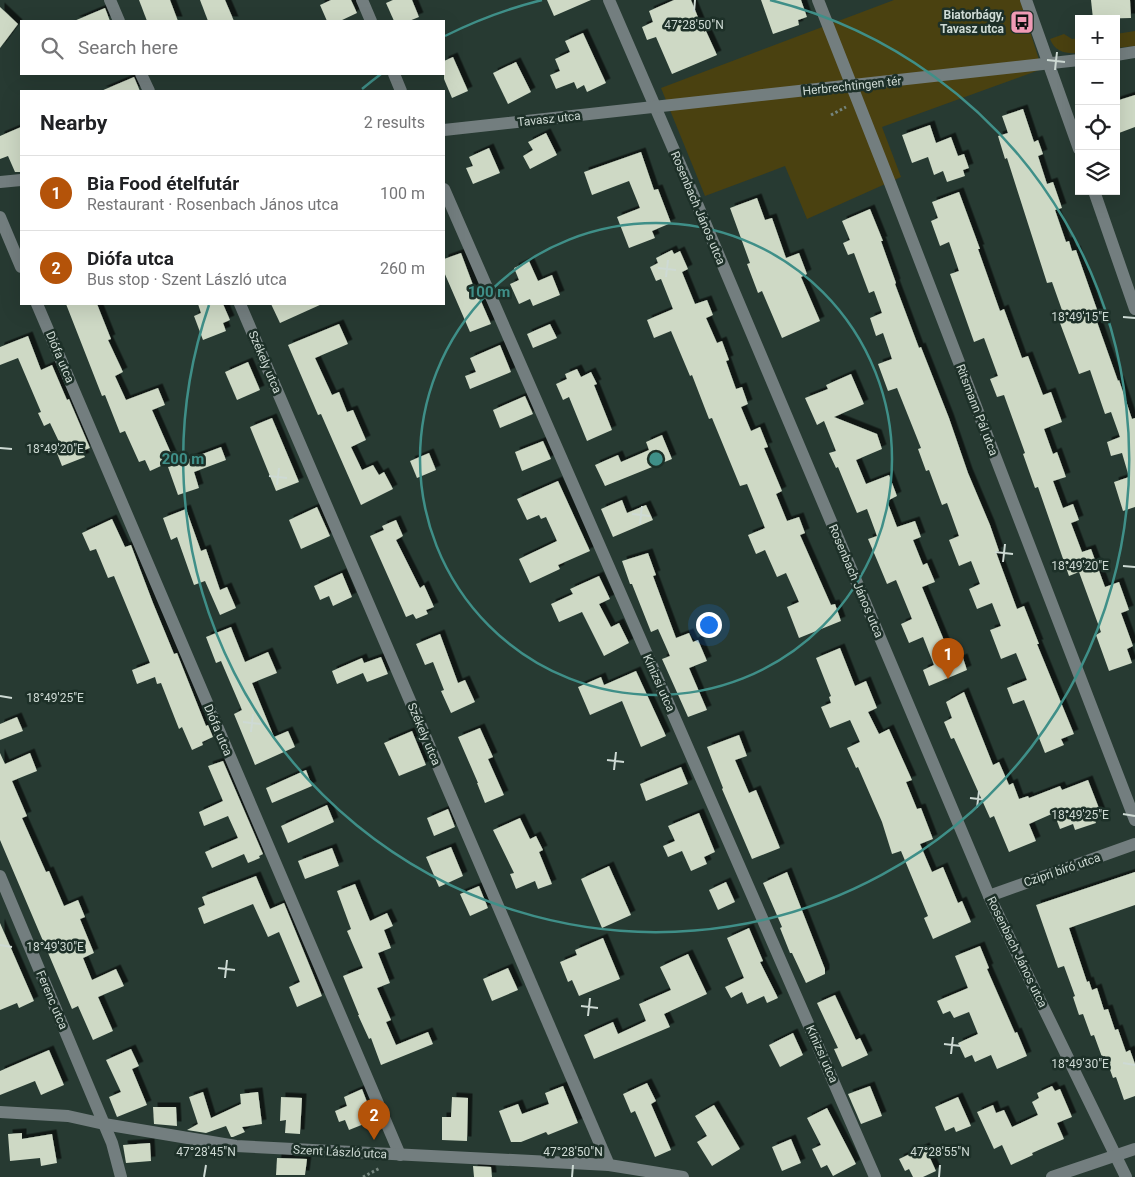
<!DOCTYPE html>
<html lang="en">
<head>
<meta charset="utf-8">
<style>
	:root { --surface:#fff; --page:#f6f6f6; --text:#202124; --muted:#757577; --line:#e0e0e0; --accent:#b45309 }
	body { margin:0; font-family:Roboto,sans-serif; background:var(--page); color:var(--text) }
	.controls { position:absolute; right:15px; top:15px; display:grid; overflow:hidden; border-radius:0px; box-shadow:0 5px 20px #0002 }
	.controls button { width:45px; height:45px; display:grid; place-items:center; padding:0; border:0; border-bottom:1px solid var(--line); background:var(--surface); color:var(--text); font:25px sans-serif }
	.you { position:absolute; left:708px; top:624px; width:18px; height:18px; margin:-12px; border:4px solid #fff; border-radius:50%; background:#1a73e8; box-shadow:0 0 0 8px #1a73e833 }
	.badge { display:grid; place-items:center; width:32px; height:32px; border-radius:50%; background:var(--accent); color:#fff; font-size:16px; font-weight:700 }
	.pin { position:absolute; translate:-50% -41px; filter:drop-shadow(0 1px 2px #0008) }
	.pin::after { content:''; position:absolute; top:26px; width:18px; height:15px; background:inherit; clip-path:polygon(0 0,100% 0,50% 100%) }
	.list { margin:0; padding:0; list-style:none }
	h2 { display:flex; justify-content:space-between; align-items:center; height:65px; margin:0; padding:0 20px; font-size:21px }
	h2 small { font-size:16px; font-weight:400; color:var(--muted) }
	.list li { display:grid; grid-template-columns:32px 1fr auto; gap:15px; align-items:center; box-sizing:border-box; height:75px; padding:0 20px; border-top:1px solid var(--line) }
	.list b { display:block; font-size:19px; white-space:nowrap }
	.list p { margin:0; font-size:16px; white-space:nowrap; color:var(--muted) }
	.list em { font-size:16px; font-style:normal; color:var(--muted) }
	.icon { flex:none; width:28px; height:28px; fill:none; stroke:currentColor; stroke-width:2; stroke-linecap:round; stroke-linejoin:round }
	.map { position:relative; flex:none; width:1135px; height:1177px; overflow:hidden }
	.search { position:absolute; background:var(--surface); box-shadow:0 5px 20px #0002; left:20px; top:20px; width:425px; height:55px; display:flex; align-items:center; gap:12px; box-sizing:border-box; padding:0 18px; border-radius:0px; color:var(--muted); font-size:19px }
	.panel { position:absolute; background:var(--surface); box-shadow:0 5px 20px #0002; left:20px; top:90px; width:425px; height:215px; border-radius:0px }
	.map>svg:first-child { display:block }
	.green { fill:#4a4110 }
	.building { fill:#ced9c5; filter:url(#shadow) }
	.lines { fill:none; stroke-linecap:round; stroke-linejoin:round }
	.path { stroke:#75857e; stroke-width:3; stroke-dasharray:2.5 2.5; stroke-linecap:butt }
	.minor { stroke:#737e7f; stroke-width:12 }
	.ticks { fill:none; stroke:#cedad4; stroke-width:2 }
	.ring { fill:none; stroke:#3f8f88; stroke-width:2.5 }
	.labels { text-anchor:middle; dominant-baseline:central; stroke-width:5; stroke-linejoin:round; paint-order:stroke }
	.poi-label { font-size:12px; font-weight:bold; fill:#cedad4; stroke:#1d3028; text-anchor:end }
	.street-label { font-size:12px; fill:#cedad4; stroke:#1d3028 }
	.ticks-label { font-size:12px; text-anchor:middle; fill:#cedad4; stroke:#1d3028; stroke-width:5; stroke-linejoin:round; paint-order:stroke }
	.centre { fill:#3f8f88; stroke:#1d3028; stroke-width:2.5 }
	.ring-label { font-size:15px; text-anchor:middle; font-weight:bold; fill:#3f8f88; stroke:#1d3028; stroke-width:5; stroke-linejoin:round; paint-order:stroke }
</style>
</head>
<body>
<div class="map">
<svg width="1135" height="1177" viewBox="0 0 1135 1177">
	<defs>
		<filter id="shadow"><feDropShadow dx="4.5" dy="-4.5" stdDeviation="0" flood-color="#0009"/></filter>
	</defs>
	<rect width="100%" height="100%" fill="#273a32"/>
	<g class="green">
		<polygon points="894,0 1020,0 1042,69 882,127 901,177 807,219 785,166 705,196 661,88"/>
		<polygon points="1135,31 1135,46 1116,48 1116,34"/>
		<path d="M1064,34L1072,39L1079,38V53C1066,54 1055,52 1050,39Z"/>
	</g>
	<g class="building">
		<polygon points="139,0 170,0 178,21 147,21"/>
		<polygon points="200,0 225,0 234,21 208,21"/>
		<polygon points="331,0 351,0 357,13 340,21 327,21 320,5"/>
		<polygon points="393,0 412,0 419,17 409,21 394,21 386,3"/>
		<polygon points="547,0 591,0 554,16"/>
		<polygon points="674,0 691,0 704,32 706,31 717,55 672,74 656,37 647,40 642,27 653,22 649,11"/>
		<polygon points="761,0 801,0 807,17 798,20 799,25 773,34"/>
		<polygon points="1091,0 1130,0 1131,18 1093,19"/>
		<polygon points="0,7 18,24 0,48"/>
		<polygon points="105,8 110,21 74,21"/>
		<polygon points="583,33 606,83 587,92 584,85 577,89 574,82 556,89 550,75 560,71 555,59 570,52 565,41"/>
		<polygon points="453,57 468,91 452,98 444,79 444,61"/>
		<polygon points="516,62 531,92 508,104 493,73"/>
		<polygon points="134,77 140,91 101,91"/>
		<polygon points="1135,95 1135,127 1119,133 1116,126 1116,101"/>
		<polygon points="1023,109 1034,142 1038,140 1043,154 1038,156 1047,184 1053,182 1062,208 1055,210 1066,242 1069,241 1072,251 1076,250 1100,318 1096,319 1118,381 1119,380 1132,419 1135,418 1135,507 1123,511 1114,482 1129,477 1122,453 1111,456 1107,442 1120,437 1111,412 1105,414 1090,370 1079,374 1057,315 1063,313 1052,282 1047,283 1007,158 1005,159 998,136 1008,133 1002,116"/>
		<polygon points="930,125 936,143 951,137 958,156 964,154 969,168 963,170 965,176 947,182 943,171 934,175 928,157 912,163 902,135"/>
		<polygon points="21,127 21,172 15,172 8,156 0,159 0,136"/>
		<polygon points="546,133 557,155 530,169 523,156 533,150 528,142"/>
		<polygon points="489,148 500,173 473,184 466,168 473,166 469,157"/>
		<polygon points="641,152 654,190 658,189 671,223 652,231 655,238 629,248 617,217 640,208 629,181 592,195 584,172"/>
		<polygon points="959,192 980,249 978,249 1000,311 1004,309 1022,358 1028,356 1043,395 1051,392 1062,422 1044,429 1053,454 1057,452 1066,477 1053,481 1063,508 1073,504 1079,520 1071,523 1082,552 1091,549 1105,587 1119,582 1129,610 1121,613 1133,646 1127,649 1132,663 1109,671 1096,635 1101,632 1079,572 1069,576 1038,487 1035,488 1023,454 1025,453 1004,395 997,397 990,379 998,376 984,338 974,342 950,274 959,271 949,242 940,246 931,221 938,218 932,202"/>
		<polygon points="757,198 765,220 772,218 786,258 799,253 807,274 801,277 820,321 782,338 762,291 758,293 747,264 750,263 730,208"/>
		<polygon points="870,209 883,241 881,241 896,283 895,284 919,348 921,347 949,418 968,473 990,525 999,551 996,552 1017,609 1024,606 1039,644 1037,644 1074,734 1061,739 1064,745 1045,753 1024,700 1013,704 1007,688 1027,680 1016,653 1001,659 990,630 1001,626 992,603 977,609 969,589 980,584 971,561 959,566 949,540 959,536 947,503 942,505 929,470 926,471 918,449 921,448 897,388 888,391 878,364 892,359 883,333 876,336 870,318 882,313 874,291 869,293 854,253 848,255 843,243 850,240 842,221"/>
		<polygon points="672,250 674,254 680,251 688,269 682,272 695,304 707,300 713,315 706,318 717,343 722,341 729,360 726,361 736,389 742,387 748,404 741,407 751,431 760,427 768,447 764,448 782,491 776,494 787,521 799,517 805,533 800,535 831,605 835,604 841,621 799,638 787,607 799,602 786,573 777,577 765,550 756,554 748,535 765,528 747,484 740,486 712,418 709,419 692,375 690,376 671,331 654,338 647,320 673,309 661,279 656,281 650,267 658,263 656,258"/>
		<polygon points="461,253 476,293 477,292 491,324 470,332 444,272 444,259"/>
		<polygon points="529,261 538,281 552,275 560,295 533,306 530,299 519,304 510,284 519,280 514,268"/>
		<polygon points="66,304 97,304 111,339 108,340 123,372 115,376 126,400 158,388 165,405 152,410 174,460 150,471 145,460 139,462 125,431 120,433 105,395 102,396"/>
		<polygon points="198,304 223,304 230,320 223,323 226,331 203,340 194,316 201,313"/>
		<polygon points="271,304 322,304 280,323"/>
		<polygon points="339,324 348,344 315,358 332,395 339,392 347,412 353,410 366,440 351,447 362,470 373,465 379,475 384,472 393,489 361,505 321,414 318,415 288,345"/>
		<polygon points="550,324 557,338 533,348 527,334"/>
		<polygon points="28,336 41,370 52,365 67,400 69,399 90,448 82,451 85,457 62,466 55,448 61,446 50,423 44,426 38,413 41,412 18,358 0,365 0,347"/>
		<polygon points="500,345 511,372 470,389 465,376 476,372 470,358"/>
		<polygon points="248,362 260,390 237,400 225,372"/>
		<polygon points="577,369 581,377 591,372 597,384 594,385 612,430 587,441 569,397 563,400 556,384 567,379 565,374"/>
		<polygon points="851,374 864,404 834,417 877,434 882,449 856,460 866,484 889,475 897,496 887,501 897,527 915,521 921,537 913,540 923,565 927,563 935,582 922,587 948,650 953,647 958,660 963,658 967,670 929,686 923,670 934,665 923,637 909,643 901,624 912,619 896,580 887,584 877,560 868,539 877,536 867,509 857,513 838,467 836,468 829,453 836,451 824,421 817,425 805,398 828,389 826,385"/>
		<polygon points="525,396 533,414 500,428 493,410"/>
		<polygon points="272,418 299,482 276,491 250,427"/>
		<polygon points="662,435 672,459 605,486 595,465 618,455 621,462 649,450 646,442"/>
		<polygon points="543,441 551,459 522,471 515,452"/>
		<polygon points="221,447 226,460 194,472 199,488 178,495 168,467"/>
		<polygon points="429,453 436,470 417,478 410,461"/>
		<polygon points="558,481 590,551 558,565 560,569 530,583 519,559 557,541 546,517 541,519 539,515 527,520 517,499"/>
		<polygon points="622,500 627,513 646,505 653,520 613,537 601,509"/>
		<polygon points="317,507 330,536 301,549 289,520"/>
		<polygon points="186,509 201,551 206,549 220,590 227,587 236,608 220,615 205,581 194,585 177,537 171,540 163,518"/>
		<polygon points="112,519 125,547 131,545 153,603 174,654 177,653 206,726 208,725 213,737 202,742 203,745 192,750 182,727 179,729 161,683 157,684 155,677 137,684 132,670 150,663 114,576 108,578 96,549 90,551 82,533"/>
		<polygon points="396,520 403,536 396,540 420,588 424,585 434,607 426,610 428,614 416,619 413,614 406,617 370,536 384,530 382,526"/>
		<polygon points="648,553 656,575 653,576 676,638 689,633 693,642 698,640 707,661 689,668 707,710 688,717 662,659 670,656 658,629 651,632 632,584 630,584 622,561"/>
		<polygon points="342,573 352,597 333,606 329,596 320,600 314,586"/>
		<polygon points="599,576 610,599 599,604 611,627 619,623 629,643 604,656 582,612 559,622 551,604 573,594 570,589"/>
		<polygon points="231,627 245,662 268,652 277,673 252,683 274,737 288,731 295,747 255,765 234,714 242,710 221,661 216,663 206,637"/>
		<polygon points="440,634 458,683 465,680 475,702 451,713 441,691 444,690 433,662 425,665 416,644"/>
		<polygon points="840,648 855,686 866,681 877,708 868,712 879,734 889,729 912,780 906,782 917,809 921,808 933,839 920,844 932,872 943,867 958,903 962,901 971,922 933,939 924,918 928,916 901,851 892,854 882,822 858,767 856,768 847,748 860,742 850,720 830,728 821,707 831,703 829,697 831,696 816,658"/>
		<polygon points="381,657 388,674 367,682 363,673 337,684 332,671 362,658 364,663"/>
		<polygon points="636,671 666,736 641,747 622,701 590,715 578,687 601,677 604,685"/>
		<polygon points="964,692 993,765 999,762 1009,785 1013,783 1019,799 1028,796 1029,798 1060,786 1062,790 1088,780 1102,816 1094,818 1096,823 1075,830 1073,824 1060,829 1054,813 1029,824 1036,841 1009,852 994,816 990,818 954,738 951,739 944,722 952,718 946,702"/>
		<polygon points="17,717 23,731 0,740 0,724"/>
		<polygon points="480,728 493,757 488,759 504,795 485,803 477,783 478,783 458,737"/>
		<polygon points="412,731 426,765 399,776 384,743"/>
		<polygon points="739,735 747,756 735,760 749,793 756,790 780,848 752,859 722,789 723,788 707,747"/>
		<polygon points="0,753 5,764 30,753 37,771 12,781 27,816 22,818 46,872 49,871 64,906 78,900 85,917 80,919 94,953 83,958 92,980 116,969 124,986 98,997 113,1031 93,1040 78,1006 72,1009 0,840"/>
		<polygon points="223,761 263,854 259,856 260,858 248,863 244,854 212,868 205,852 238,838 228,816 204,826 199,812 223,801 208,766"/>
		<polygon points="681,767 688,784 646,801 640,784"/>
		<polygon points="306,770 312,786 272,803 266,788"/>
		<polygon points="327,805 334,822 288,843 281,826"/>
		<polygon points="448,809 455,827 434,836 427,818"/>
		<polygon points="699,813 715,852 704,857 707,864 691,871 682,851 668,857 663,846 675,841 668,826"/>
		<polygon points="520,818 530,839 536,836 543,850 539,852 552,884 538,889 535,881 516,889 510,874 514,873 493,830"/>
		<polygon points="451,847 463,876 439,887 426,857"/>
		<polygon points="332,848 339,866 305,879 298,861"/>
		<polygon points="609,866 631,915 602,928 581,879"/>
		<polygon points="787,872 825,969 825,974 806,983 792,953 790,953 780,928 782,927 763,883"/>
		<polygon points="1135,872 1135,905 1069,928 1087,982 1089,981 1092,990 1097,988 1104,1010 1108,1009 1115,1030 1118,1029 1126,1052 1130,1050 1135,1064 1135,1096 1124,1100 1116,1077 1113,1078 1105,1056 1102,1057 1094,1035 1091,1036 1083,1014 1079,1015 1073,997 1075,996 1064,966 1058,968 1036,905"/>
		<polygon points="256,876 270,909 284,903 322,996 297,1007 289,987 300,982 279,932 268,937 253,904 204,924 198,908 205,905 202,897"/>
		<polygon points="726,882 735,902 718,910 709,890"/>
		<polygon points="355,884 370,921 387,913 393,926 384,930 391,948 378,953 390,983 377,988 391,1020 386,1022 396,1045 428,1032 433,1044 381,1065 371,1038 369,1039 358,1015 359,1015 343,976 363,968 347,931 351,929 337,891"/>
		<polygon points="479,886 488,908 470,916 460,894"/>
		<polygon points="0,923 34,1001 19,1008 17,1003 0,1010"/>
		<polygon points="749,928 763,961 760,962 778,998 767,1003 764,996 747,1004 742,992 731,998 725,987 744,978 727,938"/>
		<polygon points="603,938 620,979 579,996 572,980 568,982 560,962 577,955 575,950"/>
		<polygon points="980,946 989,968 987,969 1015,1033 1017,1032 1027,1056 997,1069 991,1055 975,1062 972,1055 965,1058 958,1043 978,1034 969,1012 954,1018 950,1011 943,1014 937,1001 968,988 955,956"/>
		<polygon points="688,954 707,994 664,1014 670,1027 594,1059 584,1035 613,1022 618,1034 646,1021 639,1004 671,990 660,967"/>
		<polygon points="508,968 518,990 492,1001 483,979"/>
		<polygon points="835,995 856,1040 860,1038 868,1055 842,1067 834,1049 838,1048 817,1003"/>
		<polygon points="793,1033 803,1055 780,1067 769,1045"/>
		<polygon points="131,1049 139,1066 132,1069 147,1105 117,1117 109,1097 121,1092 106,1060"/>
		<polygon points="49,1050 64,1085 41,1095 35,1081 0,1095 0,1071"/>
		<polygon points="647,1083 656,1101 651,1104 671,1150 655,1157 635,1111 631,1113 623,1094"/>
		<polygon points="563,1086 578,1123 548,1135 546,1132 521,1142 511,1142 499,1111 518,1104 522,1114 549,1104 545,1093"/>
		<polygon points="870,1086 882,1116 861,1124 848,1094"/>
		<polygon points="1052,1086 1055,1091 1060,1089 1072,1117 1057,1123 1064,1139 1032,1153 1033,1155 1011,1165 1002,1145 994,1149 977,1112 993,1105 996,1113 1004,1110 1012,1127 1038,1115 1032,1102 1039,1098 1037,1093"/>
		<polygon points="362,1089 374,1120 349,1130 345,1120 339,1122 335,1111 347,1106 344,1097"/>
		<polygon points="203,1092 211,1118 241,1104 240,1094 258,1092 262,1124 242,1127 245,1132 233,1137 231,1137 226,1126 206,1133 187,1130 198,1124 189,1097"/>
		<polygon points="281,1097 302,1098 300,1134 285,1133 286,1120 280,1121"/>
		<polygon points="452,1097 468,1098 467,1141 442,1140 442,1117 451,1117"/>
		<polygon points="958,1097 971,1126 956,1132 954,1127 945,1131 935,1107"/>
		<polygon points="714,1105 740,1149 712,1166 697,1142 707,1136 695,1116"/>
		<polygon points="153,1107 176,1107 177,1126 154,1124"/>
		<polygon points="827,1108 856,1164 833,1176 827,1165 821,1168 812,1149 821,1145 807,1118"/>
		<polygon points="22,1133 22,1139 52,1134 57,1163 41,1166 40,1158 10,1161 8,1134"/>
		<polygon points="791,1139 801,1163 782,1171 772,1147"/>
		<polygon points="150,1143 151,1161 126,1163 123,1145"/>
		<polygon points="925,1147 936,1171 923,1177 913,1177 909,1169 905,1171 899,1159"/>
		<polygon points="277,1158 307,1159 305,1175 276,1175"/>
		<polygon points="473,1166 491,1167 492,1177 474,1177"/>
	</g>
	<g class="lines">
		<g class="path">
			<polyline points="831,115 846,107"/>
			<polyline points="363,1177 380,1168"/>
		</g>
		<g class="minor">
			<polyline points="110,0 119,21"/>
			<polyline points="362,0 371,21"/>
			<polyline points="609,0 695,199 989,896 1126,1177"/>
			<polyline points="818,0 890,183 1135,820"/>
			<polyline points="1026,0 1079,149"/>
			<polyline points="1116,55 1135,52"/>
			<polyline points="141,74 149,91"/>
			<polyline points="394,74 401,91"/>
			<polyline points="444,130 1079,60"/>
			<polyline points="0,182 21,180"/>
			<polyline points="444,189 875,1177"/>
			<polyline points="1094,191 1135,309"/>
			<polyline points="0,217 21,267"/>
			<polyline points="37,304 400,1155"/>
			<polyline points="240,304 609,1165"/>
			<polyline points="0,876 104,1124 112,1143 121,1177"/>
			<polyline points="989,896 1135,844"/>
			<polyline points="0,1112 68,1116 104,1124 236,1146 609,1165 683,1177"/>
			<polyline points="1052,1177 1135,1149"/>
		</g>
	</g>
	<path class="ticks" d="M694,12L695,0M1047,60L1065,62M1055,70L1057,52M658,268L676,270M666,277L668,260M1123,317L1135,318M0,448L12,449M269,476L287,478M277,485L279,468M632,514L650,516M640,524L642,506M995,552L1013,554M1003,562L1005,544M1123,566L1135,567M0,696L12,698M243,722L261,724M251,732L253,714M607,760L624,762M614,770L616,752M970,798L987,800M977,808L979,791M1123,814L1135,816M0,945L12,947M218,968L235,970M225,978L227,960M581,1006L598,1008M588,1016L590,998M944,1044L961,1046M951,1054L953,1037M1123,1063L1135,1065M204,1177L206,1165M572,1177L573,1165M939,1177L940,1165"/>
	<g class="ring">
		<circle cx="656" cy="459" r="236"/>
		<path d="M362 89A473 473 0 0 1 381 74M445 36A473 473 0 0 1 542 0M770 0A473 473 0 1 1 209 305"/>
	</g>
	<defs>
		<g id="bus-square" transform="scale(1.25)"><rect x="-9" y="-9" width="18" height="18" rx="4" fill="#f09ab6" stroke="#1d3028"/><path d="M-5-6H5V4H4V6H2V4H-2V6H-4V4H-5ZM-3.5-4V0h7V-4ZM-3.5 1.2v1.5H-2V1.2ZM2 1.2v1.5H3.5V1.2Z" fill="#111"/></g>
	</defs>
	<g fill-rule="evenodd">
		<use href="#bus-square" x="1022" y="22"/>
	</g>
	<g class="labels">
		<g class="poi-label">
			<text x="1004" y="15">Biatorbágy,<tspan x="1004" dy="14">Tavasz utca</tspan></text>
		</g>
		<g class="street-label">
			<text transform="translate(852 86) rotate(-6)">Herbrechtingen tér</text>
			<text transform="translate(549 119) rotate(-6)">Tavasz utca</text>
			<text transform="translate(698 208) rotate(67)">Rosenbach János utca</text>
			<text transform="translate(60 357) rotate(67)">Diófa utca</text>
			<text transform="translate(265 362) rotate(67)">Székely utca</text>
			<text transform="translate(977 410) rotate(69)">Ritsmann Pál utca</text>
			<text transform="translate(856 581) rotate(67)">Rosenbach János utca</text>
			<text transform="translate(659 683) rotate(66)">Kinizsi utca</text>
			<text transform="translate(218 730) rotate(67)">Diófa utca</text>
			<text transform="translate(424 734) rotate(67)">Székely utca</text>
			<text transform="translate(1062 870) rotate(-19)">Czipri bíró utca</text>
			<text transform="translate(1017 952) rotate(64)">Rosenbach János utca</text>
			<text transform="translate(52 1000) rotate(67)">Ferenc utca</text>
			<text transform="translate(822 1054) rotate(66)">Kinizsi utca</text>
			<text transform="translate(340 1152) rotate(3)">Szent László utca</text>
		</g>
	</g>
	<g class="ticks-label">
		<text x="694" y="29">47°28'50"N</text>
		<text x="1080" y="321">18°49'15"E</text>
		<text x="55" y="453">18°49'20"E</text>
		<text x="1080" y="570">18°49'20"E</text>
		<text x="55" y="702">18°49'25"E</text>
		<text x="1080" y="819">18°49'25"E</text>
		<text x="55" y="951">18°49'30"E</text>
		<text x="1080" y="1068">18°49'30"E</text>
		<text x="206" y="1156">47°28'45"N</text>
		<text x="573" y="1156">47°28'50"N</text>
		<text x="940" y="1156">47°28'55"N</text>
	</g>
	<circle cx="656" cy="459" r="8" class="centre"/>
	<g class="ring-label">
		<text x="489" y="297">100 m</text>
		<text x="183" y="464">200 m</text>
	</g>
</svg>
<div class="controls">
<button>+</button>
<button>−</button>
<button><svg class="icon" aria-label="locate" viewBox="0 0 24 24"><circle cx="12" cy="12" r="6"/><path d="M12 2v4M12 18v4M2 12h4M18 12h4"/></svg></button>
<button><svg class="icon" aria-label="layers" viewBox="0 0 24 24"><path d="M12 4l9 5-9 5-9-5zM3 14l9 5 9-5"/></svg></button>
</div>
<div class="you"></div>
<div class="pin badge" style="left:948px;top:679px">1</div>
<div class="pin badge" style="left:374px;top:1140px">2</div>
<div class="search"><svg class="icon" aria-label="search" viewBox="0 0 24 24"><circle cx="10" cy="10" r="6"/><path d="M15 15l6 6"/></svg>Search here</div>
<section class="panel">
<h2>Nearby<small>2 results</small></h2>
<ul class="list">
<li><span class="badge">1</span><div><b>Bia Food ételfutár</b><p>Restaurant · Rosenbach János utca</p></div><em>100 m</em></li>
<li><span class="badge">2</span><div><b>Diófa utca</b><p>Bus stop · Szent László utca</p></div><em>260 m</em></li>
</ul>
</section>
</div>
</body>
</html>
